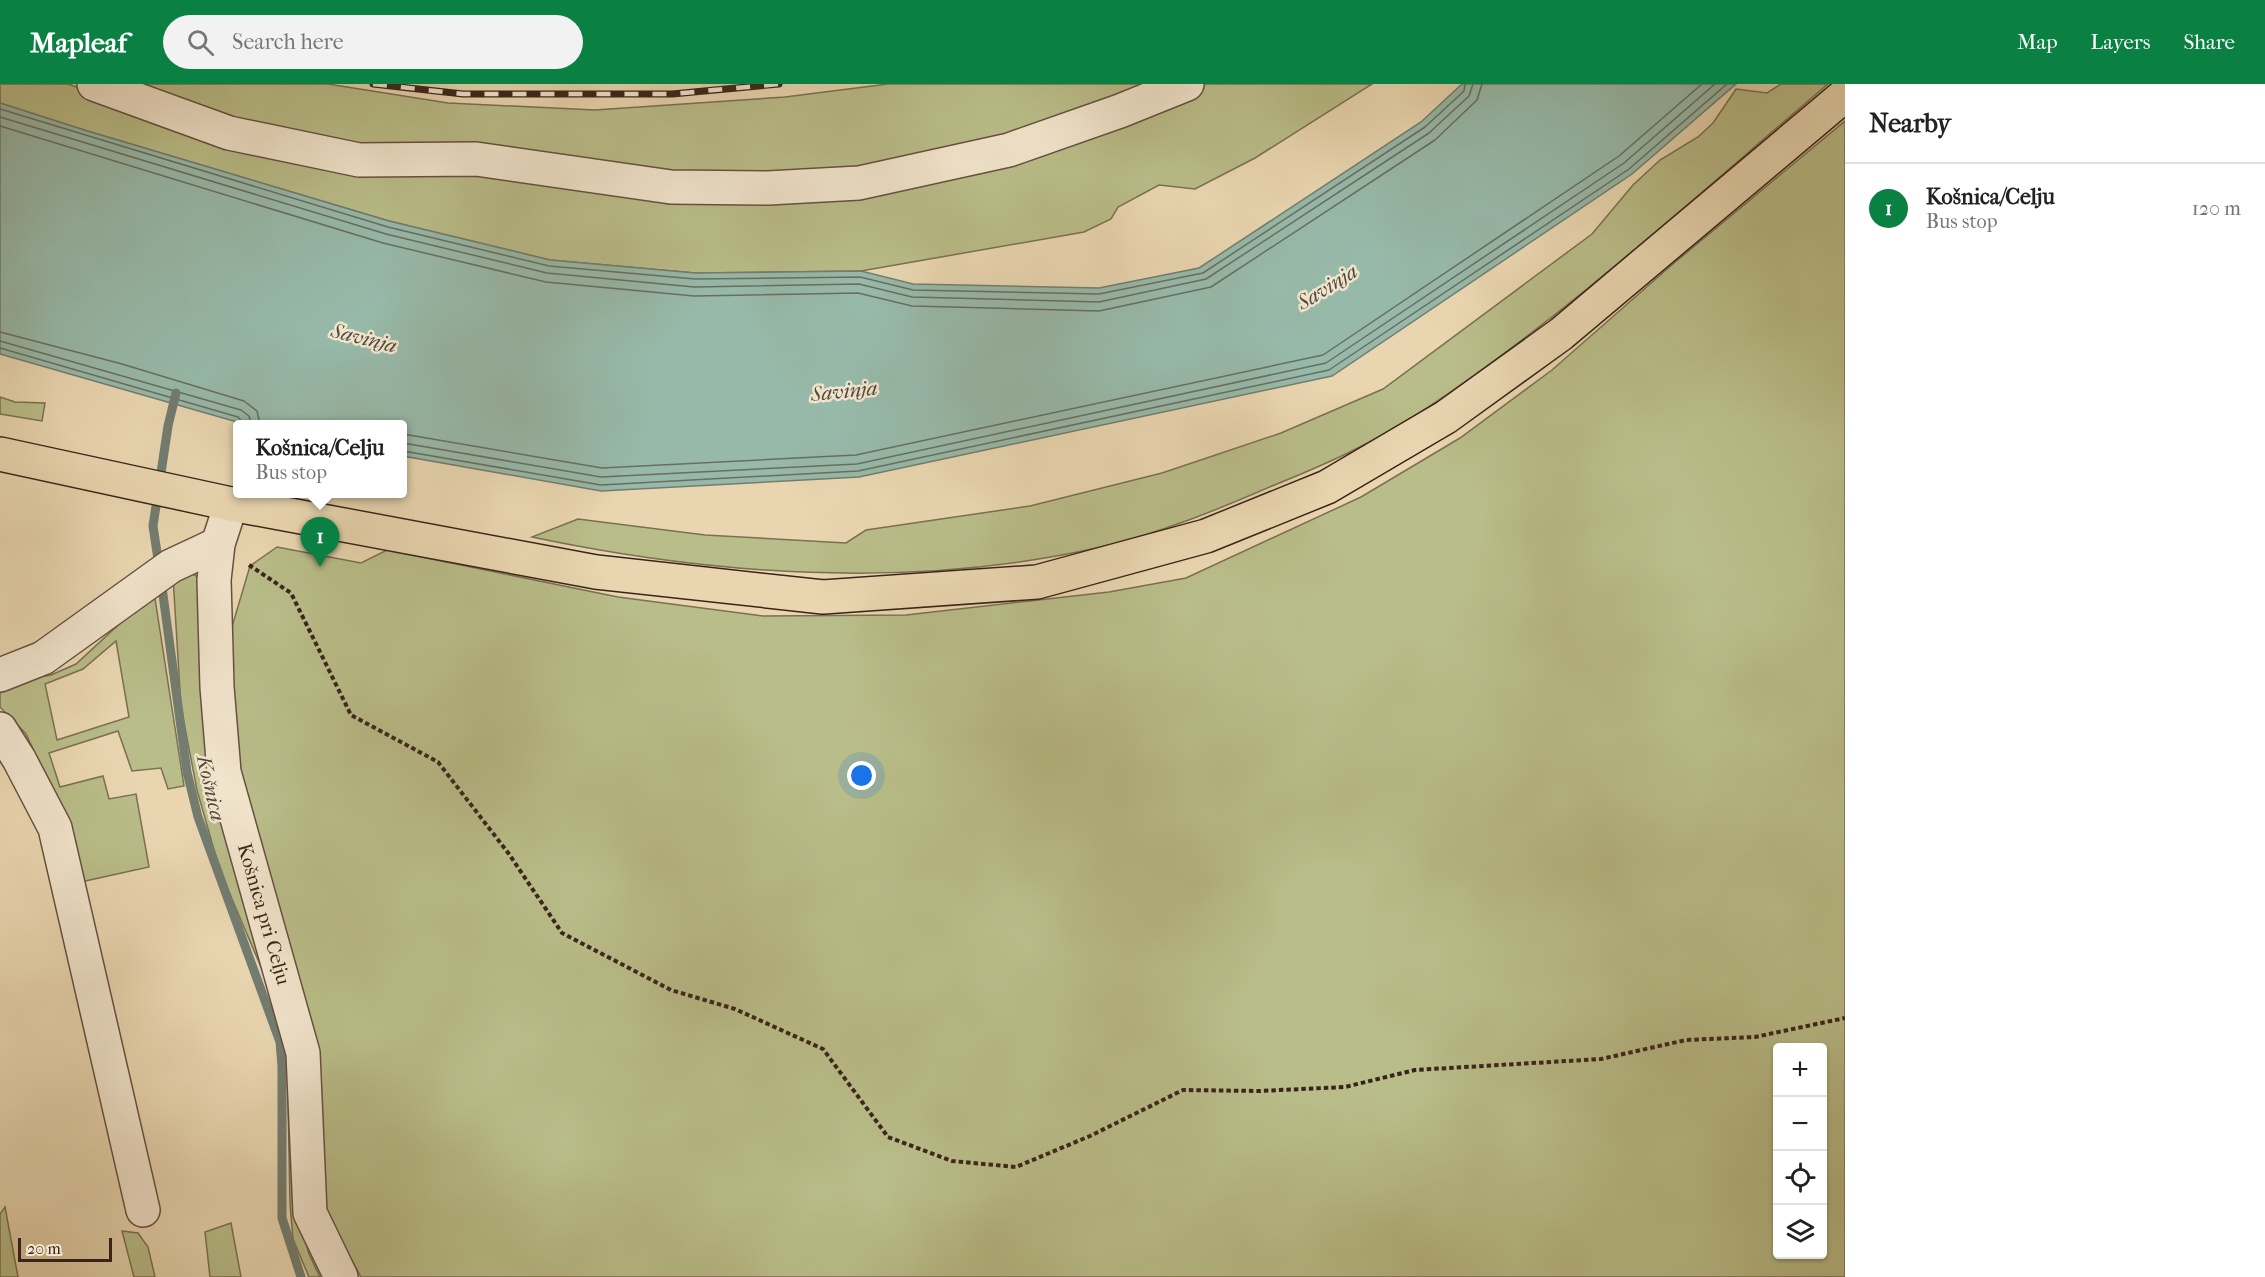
<!DOCTYPE html>
<html lang="en">
<head>
<meta charset="utf-8">
<style>
	:root { --surface:#fff; --page:#f2f2f2; --text:#222; --muted:#767676; --line:#e0e0e0; --accent:#0b8043 }
	body { margin:0; font-family:"IM FELL French Canon",serif; background:var(--page); color:var(--text) }
	.controls { position:absolute; right:18px; bottom:18px; display:grid; overflow:hidden; border-radius:6px; box-shadow:0 2px 4px #0004 }
	.controls button { width:54px; height:54px; display:grid; place-items:center; padding:0; border:0; border-bottom:2px solid var(--line); background:var(--surface); color:var(--text); font:30px sans-serif }
	.scale { position:absolute; left:18px; bottom:15px; width:94px; box-sizing:border-box; padding-left:6px; border:3px solid #3a241a; border-top:0; font-size:16px; line-height:21px; white-space:nowrap; color:#3a241a; -webkit-text-stroke:4px #f1e4cc; paint-order:stroke }
	.you { position:absolute; left:862px; top:692px; width:21px; height:21px; margin:-15px; border:4px solid #fff; border-radius:50%; background:#1a73e8; box-shadow:0 0 0 9px #1a73e833 }
	.badge { display:grid; place-items:center; width:39px; height:39px; border-radius:50%; background:var(--accent); color:#fff; font-size:20px; font-weight:700 }
	.pin { position:absolute; translate:-50% -50px; filter:drop-shadow(0 2px 3px #0008) }
	.pin::after { content:''; position:absolute; top:32px; width:21px; height:18px; background:inherit; clip-path:polygon(0 0,100% 0,50% 100%) }
	.popup { position:absolute; left:233px; top:336px; width:174px; height:78px; box-sizing:border-box; display:grid; place-content:center; border-radius:6px; background:var(--surface); filter:drop-shadow(0 2px 4px #0005); font-size:20px; white-space:nowrap; color:var(--muted) }
	.popup b { font-size:22px; color:var(--text) }
	.popup::after { content:''; position:absolute; left:50%; top:100%; margin-left:-12px; border:12px solid transparent; border-top-color:var(--surface) }
	.list { margin:0; padding:0; list-style:none }
	h2 { display:flex; justify-content:space-between; align-items:center; height:78px; margin:0; padding:0 24px; font-size:26px }
	h2 small { font-size:20px; font-weight:400; color:var(--muted) }
	.list li { display:grid; grid-template-columns:39px 1fr auto; gap:18px; align-items:center; box-sizing:border-box; height:90px; padding:0 24px; border-top:2px solid var(--line) }
	.list b { display:block; font-size:22px; white-space:nowrap }
	.list p { margin:0; font-size:20px; white-space:nowrap; color:var(--muted) }
	.list em { font-size:20px; font-style:normal; color:var(--muted) }
	.icon { flex:none; width:33px; height:33px; fill:none; stroke:currentColor; stroke-width:2; stroke-linecap:round; stroke-linejoin:round }
	.map { position:relative; flex:none; width:1845px; height:1193px; overflow:hidden }
	header { display:flex; align-items:center; gap:36px; box-sizing:border-box; height:84px; padding:0 30px; background:var(--accent); color:#fff }
	header strong { font-size:28px }
	nav { display:flex; gap:33px; margin-inline-start:auto; font-size:21px }
	.search { width:420px; height:54px; background:var(--page); display:flex; align-items:center; gap:15px; box-sizing:border-box; padding:0 21px; border-radius:33px; color:var(--muted); font-size:22px }
	main { display:flex }
	aside { flex:1; background:var(--surface) }
	.map>svg:first-child { display:block }
	.green { fill:#b9bd89; stroke:#7a7052; stroke-width:1.5; fill-rule:evenodd }
	.water { fill:#97b9a9; stroke:#727d70; stroke-width:1.5 }
	.lines { fill:none; stroke-linecap:round; stroke-linejoin:round }
	.shore { stroke:#686e62; stroke-width:1.5 }
	.stream { stroke:#727d70; stroke-width:9 }
	.minor-casing { stroke:#665040; stroke-width:36 }
	.major-casing { stroke:#3a241a; stroke-width:36 }
	.path { stroke:#3a241a; stroke-width:4; stroke-dasharray:4.5 3; stroke-linecap:butt }
	.minor { stroke:#f1e4cc; stroke-width:33 }
	.major { stroke:#e9d6b0; stroke-width:33 }
	.rail-casing { stroke:#3a241a; stroke-width:7 }
	.rail { stroke:#f1e4cc; stroke-width:4.5; stroke-dasharray:14; stroke-linecap:butt }
	.labels { text-anchor:middle; dominant-baseline:central; stroke-width:5; stroke-linejoin:round; paint-order:stroke }
	.street-label { font-size:20px; fill:#3a241a; stroke:#f1e4cc }
	.water-label { font-size:21px; font-style:italic; fill:#51493e; stroke:#f1e4cc }
</style>
</head>
<body>
<header>
<strong>Mapleaf</strong>
<div class="search"><svg class="icon" aria-label="search" viewBox="0 0 24 24"><circle cx="10" cy="10" r="6"/><path d="M15 15l6 6"/></svg>Search here</div>
<nav><a>Map</a><a>Layers</a><a>Share</a></nav>
</header>
<main>
<div class="map">
<svg width="1845" height="1193" viewBox="0 0 1845 1193">
	<rect width="100%" height="100%" fill="#e9d6b0"/>
	<filter id="stains"><feTurbulence type="fractalNoise" baseFrequency=".00333" numOctaves="4"/><feColorMatrix values="0 0 0 0 .2 0 0 0 0 .09 0 0 0 0 .02 0 0 0 .5 -.17"/></filter>
	<radialGradient id="worn" r=".72"><stop offset=".6" stop-color="#630" stop-opacity="0"/><stop offset="1" stop-color="#630" stop-opacity=".3"/></radialGradient>
	<g class="green">
		<polygon points="0,0 68,0 224,54 836,108 1205,0 1372,0 1255,74 1195,105 1159,101 1118,123 1111,135 1084,148 861,187 695,189 550,176 389,137 84,46 0,19"/>
		<polygon points="115,0 328,0 448,19 595,26 785,13 888,0 1170,0 996,62 770,96 367,64 284,52"/>
		<path d="M1781,0H1828C1696,112 1566,232 1421,328C1374,359 1324,381 1272,402C1217,426 1160,449 1101,463C915,505 717,492 532,453L578,435L705,451L846,459L866,446L1030,422L1162,389L1281,349L1383,305L1592,150L1633,101L1660,76L1698,53L1713,39L1736,5L1767,9Z"/>
		<path d="M1845,37V1193H361L325,1127L231,675V546L250,482L277,463L361,479L387,466L618,513L763,532L906,531L1109,508L1186,494L1361,413L1460,354L1552,286L1674,179ZM1778,964H1822V1170H1778Z"/>
		<polygon points="0,313 15,318 45,319 42,337 0,330"/>
		<polygon points="189,488 202,495 215,707 226,758 291,944 297,1126 309,1170 320,1193 309,1193 293,1155 290,1120 287,965 267,897 220,787 197,706 181,623 173,493"/>
		<path d="M154,508L184,702L168,705L161,684L132,687L118,647L49,669L60,703L103,692L109,715L136,710L149,783L76,799L64,733L26,650L0,623V600L51,591L76,580ZM116,557L129,633L57,656L45,600L83,585Z"/>
		<polygon points="5,1123 18,1193 0,1193 0,1130"/>
		<polygon points="231,1139 241,1193 210,1193 205,1148"/>
		<polygon points="122,1147 138,1149 148,1163 155,1193 134,1193"/>
	</g>
	<polygon class="water" points="1462,0 1736,0 1632,90 1332,292 859,393 601,407 403,372 403,340 244,340 0,270 0,19 84,46 389,137 550,176 695,189 861,187 913,200 1099,204 1199,184 1421,38"/>
	<g class="lines">
		<g class="shore">
			<polyline points="0,25 388,143 549,182 695,195 860,193 913,206 1099,210 1203,189 1425,43 1464,7 1465,0"/>
			<polyline points="0,33 386,150 547,189 694,203 859,200 912,213 1099,218 1206,195 1429,49 1469,12 1473,0"/>
			<polyline points="0,42 383,159 546,198 694,212 858,209 912,222 1099,227 1211,203 1435,56 1477,16 1482,0"/>
			<polyline points="0,248 122,280 244,317 257,327 260,340"/>
			<polyline points="0,257 241,326 249,332 251,340"/>
			<polyline points="0,264 238,333 244,340"/>
			<polyline points="403,350 602,384 856,371 1323,271 1619,72 1702,0"/>
			<polyline points="403,359 601,393 857,380 1326,279 1624,79 1715,0"/>
			<polyline points="403,367 601,401 858,387 1329,286 1629,85 1727,0"/>
		</g>
		<g class="stream">
			<polyline points="159,482 153,442 168,342 176,309"/>
			<polyline points="161,496 187,688 198,733 280,958 282,982 282,1134 301,1193"/>
		</g>
		<g class="minor-casing">
			<g id="minor">
				<polyline points="94,0 229,49 359,76 476,75 671,103 768,104 859,99 1009,66 1120,27 1187,0"/>
				<polyline points="231,420 218,460 214,496 217,603 224,688 303,969 310,1129 341,1193"/>
				<polyline points="0,591 43,574 171,482 218,460"/>
				<polyline points="0,645 19,675 55,744 143,1126"/>
			</g>
		</g>
		<g class="major-casing">
			<polyline id="major" points="0,370 231,420 596,488 823,513 1037,498 1206,452 1327,403 1446,333 1561,250 1845,11"/>
		</g>
		<polyline class="path" points="249,481 291,509 351,631 438,678 509,770 562,849 671,906 735,925 823,965 888,1053 952,1077 1016,1083 1090,1052 1183,1006 1259,1007 1345,1003 1415,986 1601,975 1686,956 1755,953 1845,934"/>
		<use href="#minor" class="minor"/>
		<use href="#major" class="major"/>
		<g class="rail-casing">
			<polyline id="rail" points="373,0 463,10 672,10 779,0"/>
		</g>
		<use href="#rail" class="rail"/>
	</g>
	<g class="labels">
		<g class="street-label">
			<text transform="translate(264 830) rotate(74)">Košnica pri Celju</text>
		</g>
		<g class="water-label">
			<text transform="translate(1327 203) rotate(-32)">Savinja</text>
			<text transform="translate(364 254) rotate(14)">Savinja</text>
			<text transform="translate(844 307) rotate(-6)">Savinja</text>
			<text transform="translate(211 704) rotate(77)">Košnica</text>
		</g>
	</g>
	<rect width="100%" height="100%" filter="url(#stains)"/>
	<rect width="100%" height="100%" fill="url(#worn)"/>
</svg>
<div class="controls">
<button>+</button>
<button>−</button>
<button><svg class="icon" aria-label="locate" viewBox="0 0 24 24"><circle cx="12" cy="12" r="6"/><path d="M12 2v4M12 18v4M2 12h4M18 12h4"/></svg></button>
<button><svg class="icon" aria-label="layers" viewBox="0 0 24 24"><path d="M12 4l9 5-9 5-9-5zM3 14l9 5 9-5"/></svg></button>
</div>
<div class="scale">20 m</div>
<div class="you"></div>
<div class="pin badge" style="left:320px;top:483px">1</div>
<div class="popup"><b>Košnica/Celju</b>Bus stop</div>
</div>
<aside>
<h2>Nearby<small></small></h2>
<ul class="list">
<li><span class="badge">1</span><div><b>Košnica/Celju</b><p>Bus stop</p></div><em>120 m</em></li>
</ul>
</aside>
</main>
</body>
</html>
